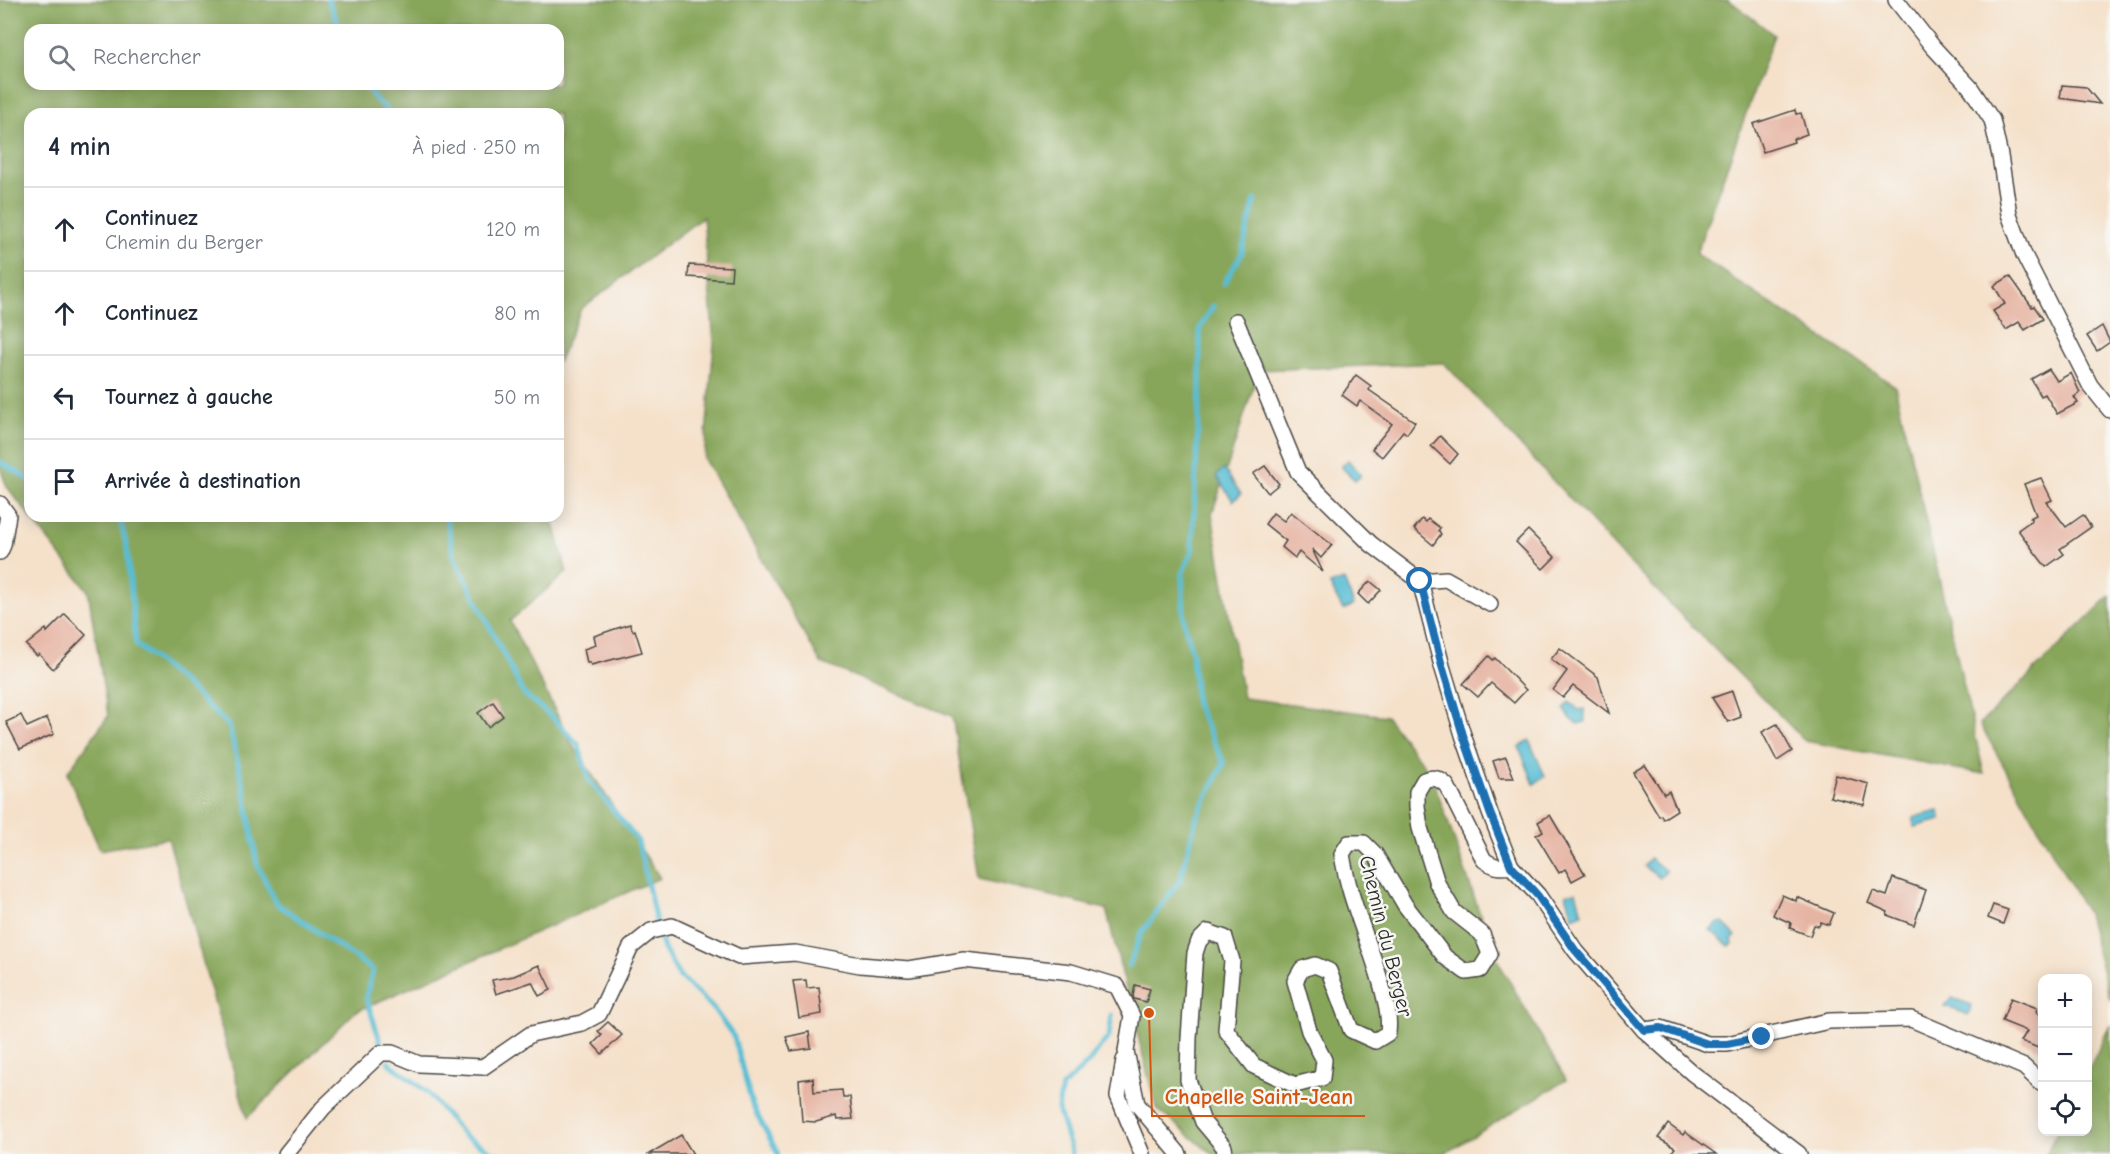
<!DOCTYPE html>
<html lang="fr">
<head>
<meta charset="utf-8">
<style>
	:root { --surface:#fff; --page:#f6f6f7; --text:#1f2937; --muted:#747a83; --line:#e0e1e3 }
	body { margin:0; font-family:"Comic Neue",sans-serif; background:var(--page); color:var(--text) }
	.controls { position:absolute; right:18px; bottom:18px; display:grid; overflow:hidden; border-radius:12px; box-shadow:0 3px 15px #0003 }
	.controls button { width:54px; height:54px; display:grid; place-items:center; padding:0; border:0; border-bottom:2px solid var(--line); background:var(--surface); color:var(--text); font:30px sans-serif }
	.stop { position:absolute; width:18px; height:18px; margin:-14px; border:4px solid #1f6fb2; border-radius:50%; background:#fff }
	.stop.end { background:#1f6fb2; border-color:#fff; box-shadow:0 2px 6px #0008 }
	.list { margin:0; padding:0; list-style:none }
	h2 { display:flex; justify-content:space-between; align-items:center; height:78px; margin:0; padding:0 24px; font-size:26px }
	h2 small { font-size:20px; font-weight:400; color:var(--muted) }
	.list li { display:grid; grid-template-columns:39px 1fr auto; gap:18px; align-items:center; box-sizing:border-box; height:84px; padding:0 24px; border-top:2px solid var(--line) }
	.list b { display:block; font-size:22px; white-space:nowrap }
	.list p { margin:0; font-size:20px; white-space:nowrap; color:var(--muted) }
	.list em { font-size:20px; font-style:normal; color:var(--muted) }
	.icon { flex:none; width:33px; height:33px; fill:none; stroke:currentColor; stroke-width:2; stroke-linecap:round; stroke-linejoin:round }
	.map { position:relative; flex:none; width:2110px; height:1154px; overflow:hidden }
	.search { position:absolute; background:var(--surface); box-shadow:0 3px 15px #0003; left:24px; top:24px; width:540px; height:66px; display:flex; align-items:center; gap:15px; box-sizing:border-box; padding:0 21px; border-radius:18px; color:var(--muted); font-size:22px }
	.panel { position:absolute; background:var(--surface); box-shadow:0 3px 15px #0003; left:24px; top:108px; width:540px; height:414px; border-radius:18px }
	.map>svg:first-child { display:block }
	.forest { fill:#87a65a; stroke:#596842; stroke-width:1.5; fill-rule:evenodd }
	.water { fill:#57bdd4; stroke:#417480; stroke-width:1.5 }
	.lines { fill:none; stroke-linecap:round; stroke-linejoin:round }
	.stream { stroke:#57bdd4; stroke-width:5 }
	.building { fill:#e6b4a3 }
	.street-casing { stroke:#494643; stroke-width:18 }
	.street { stroke:#fff; stroke-width:15 }
	.route { stroke:#1f6fb2; stroke-width:8 }
	.labels { text-anchor:middle; dominant-baseline:central; stroke-width:5; stroke-linejoin:round; paint-order:stroke }
	.street-label { font-size:21px; fill:#2b2b2b; stroke:#f6f6f2 }
	.leader { fill:none; stroke:#d5540f; stroke-width:2 }
	.callout-dot { fill:#d5540f; stroke:#f6f6f2; stroke-width:2 }
	.callout-label { font-size:22px; text-anchor:middle; font-weight:bold; fill:#d5540f; stroke:#f6f6f2; stroke-width:5; stroke-linejoin:round; paint-order:stroke }
</style>
</head>
<body>
<div class="map">
<svg width="2110" height="1154" viewBox="0 0 2110 1154">
	<rect width="100%" height="100%" fill="#f6f6f2"/>
	<filter id="ink" filterUnits="userSpaceOnUse"><feTurbulence type="fractalNoise" baseFrequency=".0167" numOctaves="2"/><feDisplacementMap in="SourceGraphic" scale="12" xChannelSelector="R" yChannelSelector="G"/><feConvolveMatrix kernelMatrix="1 2 1 2 8 2 1 2 1" color-interpolation-filters="sRGB"/></filter>
	<filter id="wash" filterUnits="userSpaceOnUse"><feTurbulence type="fractalNoise" baseFrequency=".008" numOctaves="4" result="noise"/><feDisplacementMap in="SourceGraphic" scale="24" xChannelSelector="R" yChannelSelector="G"/><feGaussianBlur stdDeviation="1.35" result="paint"/><feColorMatrix in="noise" values="0 0 0 0 0 0 0 0 0 0 0 0 0 0 0 0 0 1.4 0 .05"/><feComposite in="paint" operator="in"/></filter>
	<g filter="url(#wash)">
		<rect width="100%" height="100%" fill="#f5e1ca"/>
		<g class="forest">
			<path d="M0,0H1729L1774,35L1696,254L1895,386L1984,774L1805,741L1620,553L1444,363L1259,370L1212,514L1243,698L1386,716L1432,776L1494,954L1566,1080L1444,1154H1212L1156,1108L1106,909L979,879L952,716L821,663L704,459L714,343L703,217L581,309L558,363V114H30V516H552L567,572L510,621L572,744L660,878L355,1012L247,1118L168,838L100,850L67,773L108,716L88,591L7,487L0,468ZM30,30H558V84H30Z"/>
			<polygon points="2110,596 2110,1000 2087,914 1980,724"/>
			<polygon points="2110,1025 2110,1154 2046,1154 2057,1132 2088,1132 2088,1071"/>
		</g>
		<g class="water">
			<polygon points="1348,460 1360,473 1360,477 1355,480 1341,467"/>
			<polygon points="1224,469 1241,494 1233,501 1216,476"/>
			<polygon points="1344,580 1354,605 1343,610 1330,585"/>
			<polygon points="1569,702 1579,710 1584,709 1585,722 1578,724 1572,720 1564,709"/>
			<polygon points="1529,740 1545,776 1534,784 1519,747"/>
			<polygon points="1939,811 1941,820 1914,827 1914,817"/>
			<polygon points="1650,858 1666,871 1660,878 1644,866"/>
			<polygon points="1576,892 1582,913 1573,917 1566,894"/>
			<polygon points="1718,923 1723,923 1736,936 1732,939 1733,944 1729,946 1710,930"/>
			<polygon points="1952,998 1972,1005 1968,1015 1945,1006"/>
		</g>
		<g class="lines">
			<g class="stream">
				<polyline points="328,0 341,30"/>
				<polyline points="365,84 376,100 392,114"/>
				<polyline points="1224,283 1241,255 1255,200"/>
				<polyline points="0,462 30,480"/>
				<polyline points="119,516 127,548 136,644 185,684 229,726 245,793 257,864 276,903 373,970 366,997 382,1047"/>
				<polyline points="446,516 454,556 523,693 552,717 578,744 589,780 638,841 657,926"/>
				<polyline points="661,939 664,949 679,976 713,1008 734,1037 752,1105 778,1154"/>
				<polyline points="1129,966 1141,934 1180,880 1197,816 1224,763 1196,704 1192,653 1184,622 1182,574 1192,551 1200,390 1200,328 1213,306"/>
				<polyline points="388,1062 427,1092 464,1136 496,1154"/>
				<polyline points="1072,1154 1058,1109 1062,1087 1088,1063 1109,1036 1112,1015"/>
			</g>
		</g>
		<g id="blocks">
			<g class="building">
				<polygon points="2062,85 2086,87 2100,104 2060,98"/>
				<polygon points="1795,110 1796,114 1801,113 1807,134 1793,139 1794,142 1763,152 1753,124"/>
				<polygon points="689,265 732,267 731,280 688,277"/>
				<polygon points="2010,276 2032,307 2034,306 2043,319 2025,330 2019,322 2006,330 1993,311 2005,304 1994,286"/>
				<polygon points="2102,326 2110,342 2097,351 2087,336"/>
				<polygon points="2049,369 2057,381 2071,373 2080,393 2074,397 2078,403 2057,414 2045,394 2041,396 2031,379"/>
				<polygon points="1356,375 1371,386 1369,390 1415,422 1407,434 1403,431 1382,457 1372,449 1392,424 1360,401 1357,406 1342,395"/>
				<polygon points="1440,436 1458,454 1450,464 1431,446"/>
				<polygon points="1265,466 1279,484 1268,493 1253,474"/>
				<polygon points="2041,478 2052,500 2047,502 2066,527 2083,515 2091,527 2060,549 2064,554 2046,567 2018,530 2032,520 2030,518 2036,515 2024,484"/>
				<polygon points="1291,512 1332,545 1321,558 1312,549 1323,572 1299,552 1295,558 1282,547 1286,541 1265,524 1273,513 1284,521"/>
				<polygon points="1422,519 1426,522 1428,519 1440,528 1438,531 1441,534 1433,545 1414,529"/>
				<polygon points="1528,530 1555,557 1543,569 1516,542"/>
				<polygon points="1370,581 1381,590 1368,604 1358,594"/>
				<polygon points="65,614 86,635 53,669 39,654 37,656 26,645 46,629 47,632"/>
				<polygon points="630,624 633,631 635,630 642,652 591,665 590,663 587,663 584,649 596,645 594,636"/>
				<polygon points="1560,648 1598,677 1609,713 1573,686 1563,698 1553,690 1567,671 1551,659"/>
				<polygon points="1489,656 1493,660 1495,658 1526,690 1514,703 1491,683 1478,697 1463,684"/>
				<polygon points="1732,691 1741,717 1728,722 1712,698"/>
				<polygon points="493,702 503,716 488,727 478,713"/>
				<polygon points="21,715 27,727 47,718 54,734 20,749 6,722"/>
				<polygon points="1777,724 1792,751 1777,761 1762,732"/>
				<polygon points="1506,757 1514,778 1499,778 1493,761"/>
				<polygon points="1645,765 1664,794 1669,791 1677,810 1663,819 1661,815 1659,816 1633,772"/>
				<polygon points="1836,775 1869,784 1864,805 1830,797"/>
				<polygon points="1550,815 1585,874 1572,881 1565,869 1559,873 1536,835 1543,831 1538,822"/>
				<polygon points="1893,878 1926,890 1914,925 1887,915 1888,912 1868,903 1873,891 1887,896"/>
				<polygon points="1782,895 1796,901 1797,897 1834,913 1829,925 1821,922 1819,926 1814,925 1810,936 1790,928 1791,923 1773,915"/>
				<polygon points="1993,905 2008,910 2003,924 1988,918"/>
				<polygon points="539,965 551,990 539,996 532,982 496,994 492,980 514,976"/>
				<polygon points="806,980 807,988 819,987 822,1014 799,1018 793,981"/>
				<polygon points="1135,985 1150,989 1146,1002 1134,999 1133,996"/>
				<polygon points="2011,998 2037,1008 2036,1012 2043,1017 2043,1050 2021,1041 2027,1031 2002,1021"/>
				<polygon points="608,1022 622,1035 602,1054 593,1044 602,1035 598,1031"/>
				<polygon points="809,1032 811,1048 791,1051 786,1037"/>
				<polygon points="813,1078 814,1092 842,1090 843,1097 850,1097 853,1119 837,1120 836,1116 816,1122 802,1121 799,1080"/>
				<polygon points="1668,1124 1683,1135 1685,1132 1716,1154 1670,1154 1675,1148 1658,1138"/>
				<polygon points="681,1135 693,1154 649,1154"/>
			</g>
		</g>
	</g>
	<g filter="url(#ink)">
		<use href="#blocks" fill-opacity="0" stroke="#494643" stroke-width="1.5"/>
		<g class="lines">
			<g class="street-casing">
				<g id="street">
					<polyline points="1896,0 1933,47 1970,87 1992,120 2000,156 2009,214 2024,255 2090,385 2110,410"/>
					<polyline points="0,504 8,515 3,545 0,552"/>
					<polyline points="1420,581 1446,579 1490,604"/>
					<polyline points="1511,866 1538,895 1575,950 1644,1030 1692,1073 1799,1154"/>
					<polyline points="1644,1030 1661,1028 1708,1044 1727,1044 1829,1021 1911,1019 2024,1067 2042,1084"/>
					<polyline points="1124,1060 1118,1096 1142,1154"/>
					<polyline points="286,1154 323,1108 381,1053 392,1053 419,1064 483,1067 531,1034 582,1023 599,1014 631,947 651,931 672,926 739,957 795,953 860,965 909,969 964,960 1071,972 1117,986 1132,1016 1126,1051 1137,1104 1179,1154"/>
					<path d="M1225,1154L1224,1147L1203,1122L1188,1080L1189,1038L1195,953L1199,941L1208,932L1225,938L1232,961L1226,1030L1254,1066L1295,1085L1322,1078L1324,1060L1309,1031L1295,981L1302,969L1315,965L1329,971L1351,1030L1375,1041L1388,1033C1390,1017 1386,1003 1382,987C1370,942 1349,900 1342,854L1349,843H1364L1375,854L1405,905L1445,957L1466,972L1480,970L1490,954L1482,934L1454,912L1437,883L1420,828L1417,806V792L1424,780C1434,776 1440,779 1447,786L1484,860C1494,867 1500,868 1511,866L1490,813L1463,735L1442,666L1420,581L1371,544L1298,472L1236,321"/>
				</g>
			</g>
			<use href="#street" class="street"/>
		</g>
	</g>
	<g class="lines" filter="url(#ink)">
		<polyline class="route" points="1420,581 1442,666 1463,735 1490,813 1511,866 1538,896 1575,950 1644,1030 1661,1028 1708,1044 1727,1044 1762,1037"/>
	</g>
	<g class="labels">
		<g class="street-label">
			<text transform="translate(1386 936) rotate(76)">Chemin du Berger</text>
		</g>
	</g>
	<path class="leader" d="M1149 1013L1152 1116H1365"/>
	<circle class="callout-dot" cx="1149" cy="1013" r="6"/>
	<g class="callout-label">
		<text x="1259" y="1104">Chapelle Saint-Jean</text>
	</g>
</svg>
<div class="controls">
<button>+</button>
<button>−</button>
<button><svg class="icon" aria-label="locate" viewBox="0 0 24 24"><circle cx="12" cy="12" r="6"/><path d="M12 2v4M12 18v4M2 12h4M18 12h4"/></svg></button>
</div>
<div class="stop" style="left:1420px;top:581px"></div>
<div class="stop end" style="left:1762px;top:1037px"></div>
<div class="search"><svg class="icon" aria-label="search" viewBox="0 0 24 24"><circle cx="10" cy="10" r="6"/><path d="M15 15l6 6"/></svg>Rechercher</div>
<section class="panel">
<h2>4 min<small>À pied · 250 m</small></h2>
<ul class="list">
<li><svg class="icon" aria-label="ahead" viewBox="0 0 24 24"><path d="M12 20V5M6 11l6-6 6 6"/></svg><div><b>Continuez</b><p>Chemin du Berger</p></div><em>120 m</em></li>
<li><svg class="icon" aria-label="ahead" viewBox="0 0 24 24"><path d="M12 20V5M6 11l6-6 6 6"/></svg><div><b>Continuez</b></div><em>80 m</em></li>
<li><svg class="icon" aria-label="left" viewBox="0 0 24 24"><path d="M17 20v-9H6M10 6l-5 5 5 5"/></svg><div><b>Tournez à gauche</b></div><em>50 m</em></li>
<li><svg class="icon" aria-label="arrive" viewBox="0 0 24 24"><path d="M6 21V4h12l-3 4 3 4H6"/></svg><div><b>Arrivée à destination</b></div></li>
</ul>
</section>
</div>
</body>
</html>
